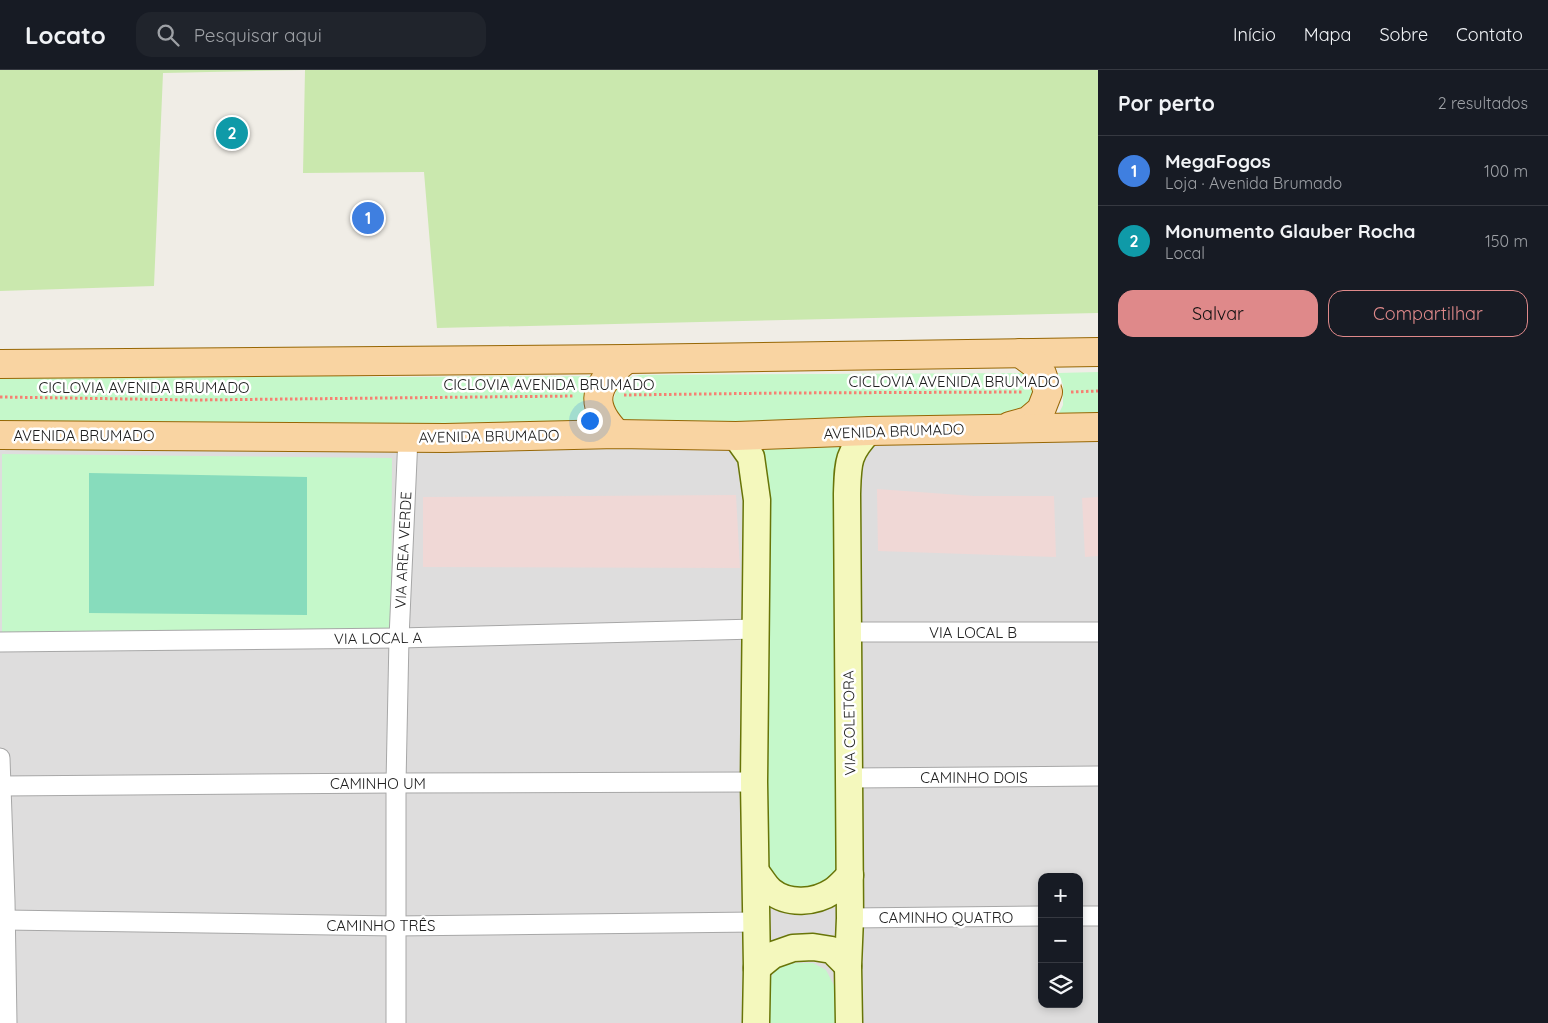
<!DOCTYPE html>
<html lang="pt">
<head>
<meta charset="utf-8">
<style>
	:root { --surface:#171b24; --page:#20242c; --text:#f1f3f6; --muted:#9ea1a6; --line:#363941; --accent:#df898a }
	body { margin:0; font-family:Quicksand,sans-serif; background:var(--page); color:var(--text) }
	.controls { position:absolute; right:15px; bottom:15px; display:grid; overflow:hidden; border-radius:10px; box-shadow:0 2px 8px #0003 }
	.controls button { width:45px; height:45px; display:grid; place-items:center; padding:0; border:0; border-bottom:1px solid var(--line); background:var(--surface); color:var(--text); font:25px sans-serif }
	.you { position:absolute; left:589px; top:350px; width:18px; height:18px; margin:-12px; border:4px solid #fff; border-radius:50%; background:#1a73e8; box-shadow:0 0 0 8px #1a73e833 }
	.badge { display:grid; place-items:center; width:32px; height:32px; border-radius:50%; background:var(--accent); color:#fff; font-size:16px; font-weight:700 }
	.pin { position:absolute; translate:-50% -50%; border:2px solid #fff; box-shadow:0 1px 5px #0006 }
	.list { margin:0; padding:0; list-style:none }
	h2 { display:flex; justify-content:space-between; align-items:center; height:65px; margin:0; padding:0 20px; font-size:21px }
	h2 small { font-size:16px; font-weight:400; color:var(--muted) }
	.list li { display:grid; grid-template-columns:32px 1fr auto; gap:15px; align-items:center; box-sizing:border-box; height:70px; padding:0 20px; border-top:1px solid var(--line) }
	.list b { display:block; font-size:19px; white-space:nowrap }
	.list p { margin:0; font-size:16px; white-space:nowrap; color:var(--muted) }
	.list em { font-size:16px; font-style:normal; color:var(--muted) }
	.actions { display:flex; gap:10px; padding:15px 20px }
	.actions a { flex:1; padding:11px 0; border:1px solid var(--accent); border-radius:15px; text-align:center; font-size:18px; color:var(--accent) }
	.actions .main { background:var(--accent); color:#111 }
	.icon { flex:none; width:28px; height:28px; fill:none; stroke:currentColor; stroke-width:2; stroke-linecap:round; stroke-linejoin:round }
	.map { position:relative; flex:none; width:1098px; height:953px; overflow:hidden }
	header { display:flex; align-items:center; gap:30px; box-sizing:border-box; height:70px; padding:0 25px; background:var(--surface); border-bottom:1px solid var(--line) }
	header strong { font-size:24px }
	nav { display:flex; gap:28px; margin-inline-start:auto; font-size:18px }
	.search { width:350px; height:45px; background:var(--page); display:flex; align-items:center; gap:12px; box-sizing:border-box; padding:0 18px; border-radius:15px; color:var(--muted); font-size:19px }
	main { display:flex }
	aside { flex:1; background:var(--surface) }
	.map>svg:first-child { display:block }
	.residential { fill:#dedddd; fill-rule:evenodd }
	.commercial { fill:#f0d8d6 }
	.grass { fill:#cae8ae }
	.park { fill:#c5f8ca }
	.pitch { fill:#87dcbc }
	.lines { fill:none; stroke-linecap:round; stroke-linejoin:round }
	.street-casing { stroke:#a7a7a7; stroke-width:21 }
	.secondary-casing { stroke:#687508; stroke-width:29 }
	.primary-casing { stroke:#976705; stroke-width:30 }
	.path { stroke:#f68072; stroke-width:3; stroke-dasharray:2.5 2.5; stroke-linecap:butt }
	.street { stroke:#fff; stroke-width:19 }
	.secondary { stroke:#f4f8bd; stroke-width:26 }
	.primary { stroke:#f9d4a2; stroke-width:28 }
	.labels { text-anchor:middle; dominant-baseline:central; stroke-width:5; stroke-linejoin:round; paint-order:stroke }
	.street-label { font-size:15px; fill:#202020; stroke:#fff }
</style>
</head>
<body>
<header>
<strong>Locato</strong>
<div class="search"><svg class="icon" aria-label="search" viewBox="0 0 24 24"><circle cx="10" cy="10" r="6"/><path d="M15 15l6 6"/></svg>Pesquisar aqui</div>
<nav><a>Início</a><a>Mapa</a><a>Sobre</a><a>Contato</a></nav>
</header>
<main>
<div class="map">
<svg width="1098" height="953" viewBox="0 0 1098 953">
	<rect width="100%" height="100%" fill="#f0ede6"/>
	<path class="residential" d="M1098,363V953H0V379ZM1042,807H1079V934H1042Z"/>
	<g class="commercial">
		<polygon points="877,419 974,426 1054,426 1056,487 878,481"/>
		<polygon points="736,425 740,498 423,497 423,427"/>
		<polygon points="1098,427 1098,486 1085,487 1082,428"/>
	</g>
	<polygon class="grass" points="0,0 1098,0 1098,243 437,258 424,102 303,103 305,0 163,3 154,216 0,221"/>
	<g class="park">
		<path d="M0,299L385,307L595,306C580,327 580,338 593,360L0,364Z"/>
		<polygon points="1098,302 1098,352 1054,353 1063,335 1063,315 1058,303"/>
		<polygon points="1022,303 1032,309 1036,334 1016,344 935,346 904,353 631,359 611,338 617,318 623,309 639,305"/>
		<polygon points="852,376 839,800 827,812 794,822 766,802 749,377"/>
		<polygon points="2,384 392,388 391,562 2,564"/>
		<polygon points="795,893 813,893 826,900 838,923 838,953 767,953 768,912 778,896"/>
	</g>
	<polygon class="pitch" points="89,403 307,407 307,545 89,543"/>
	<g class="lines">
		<g class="street-casing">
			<g id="street">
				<polyline points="848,562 1098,562"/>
				<polyline points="0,572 399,568 756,559"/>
				<polyline points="0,688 5,831 7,953"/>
				<polyline points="850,708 1098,706"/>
				<polyline points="2,716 396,713 754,712"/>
				<polyline points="1079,846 1098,846"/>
				<polyline points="850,848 1042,846"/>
				<polyline points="5,850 395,856 756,852"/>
				<polyline points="396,953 396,713 399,568 408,367"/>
			</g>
		</g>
		<g class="secondary-casing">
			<g id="secondary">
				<polyline points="736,366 751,387 757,430 754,712 757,898 756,953"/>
				<path d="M756,802C761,808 765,816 771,821C788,835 815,833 833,821C839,817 845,810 850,805"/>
				<polyline points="757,898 773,885 793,878 813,877 832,880 848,896"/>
				<path d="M849,953L848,896L850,848L847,424C848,393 847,384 869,361"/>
			</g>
		</g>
		<g class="primary-casing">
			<g id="primary">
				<polyline points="0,294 627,289 1098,282"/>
				<polyline points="1010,356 1028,351 1041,340 1048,322 1042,304 1036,295 1020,283"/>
				<path d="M617,364C587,333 595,314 627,289"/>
				<polyline points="0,365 445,368 617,364 736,366 869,361 1098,357"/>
			</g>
		</g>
		<g class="path">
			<polyline points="1071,322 1098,321"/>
			<polyline points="624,325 782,323 1022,322"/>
			<polyline points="0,327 195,330 575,326"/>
		</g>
		<use href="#street" class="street"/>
		<use href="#secondary" class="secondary"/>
		<use href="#primary" class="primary"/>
	</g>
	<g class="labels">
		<g class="street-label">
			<text x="954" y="311">CICLOVIA AVENIDA BRUMADO</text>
			<text x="549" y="314">CICLOVIA AVENIDA BRUMADO</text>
			<text x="144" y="317">CICLOVIA AVENIDA BRUMADO</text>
			<text transform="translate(894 361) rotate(-2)">AVENIDA BRUMADO</text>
			<text x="84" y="365">AVENIDA BRUMADO</text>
			<text transform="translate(489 366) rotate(-1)">AVENIDA BRUMADO</text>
			<text transform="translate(403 480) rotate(-87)">VIA AREA VERDE</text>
			<text x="973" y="562">VIA LOCAL B</text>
			<text transform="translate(378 568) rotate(-1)">VIA LOCAL A</text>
			<text transform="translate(849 653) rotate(-91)">VIA COLETORA</text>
			<text x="974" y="707">CAMINHO DOIS</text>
			<text x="378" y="713">CAMINHO UM</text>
			<text x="946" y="847">CAMINHO QUATRO</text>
			<text x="381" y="855">CAMINHO TRÊS</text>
		</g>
	</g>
</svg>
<div class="controls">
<button>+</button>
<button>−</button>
<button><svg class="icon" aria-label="layers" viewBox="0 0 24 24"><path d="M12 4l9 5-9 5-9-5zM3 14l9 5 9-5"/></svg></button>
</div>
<div class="you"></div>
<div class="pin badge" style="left:368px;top:148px;background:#3f7fe0">1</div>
<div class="pin badge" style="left:232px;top:63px;background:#0f9aa8">2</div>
</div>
<aside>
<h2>Por perto<small>2 resultados</small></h2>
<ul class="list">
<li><span class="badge" style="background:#3f7fe0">1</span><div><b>MegaFogos</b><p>Loja · Avenida Brumado</p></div><em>100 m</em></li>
<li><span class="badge" style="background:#0f9aa8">2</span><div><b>Monumento Glauber Rocha</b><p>Local</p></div><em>150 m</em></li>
</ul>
<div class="actions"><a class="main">Salvar</a><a>Compartilhar</a></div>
</aside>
</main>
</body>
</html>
